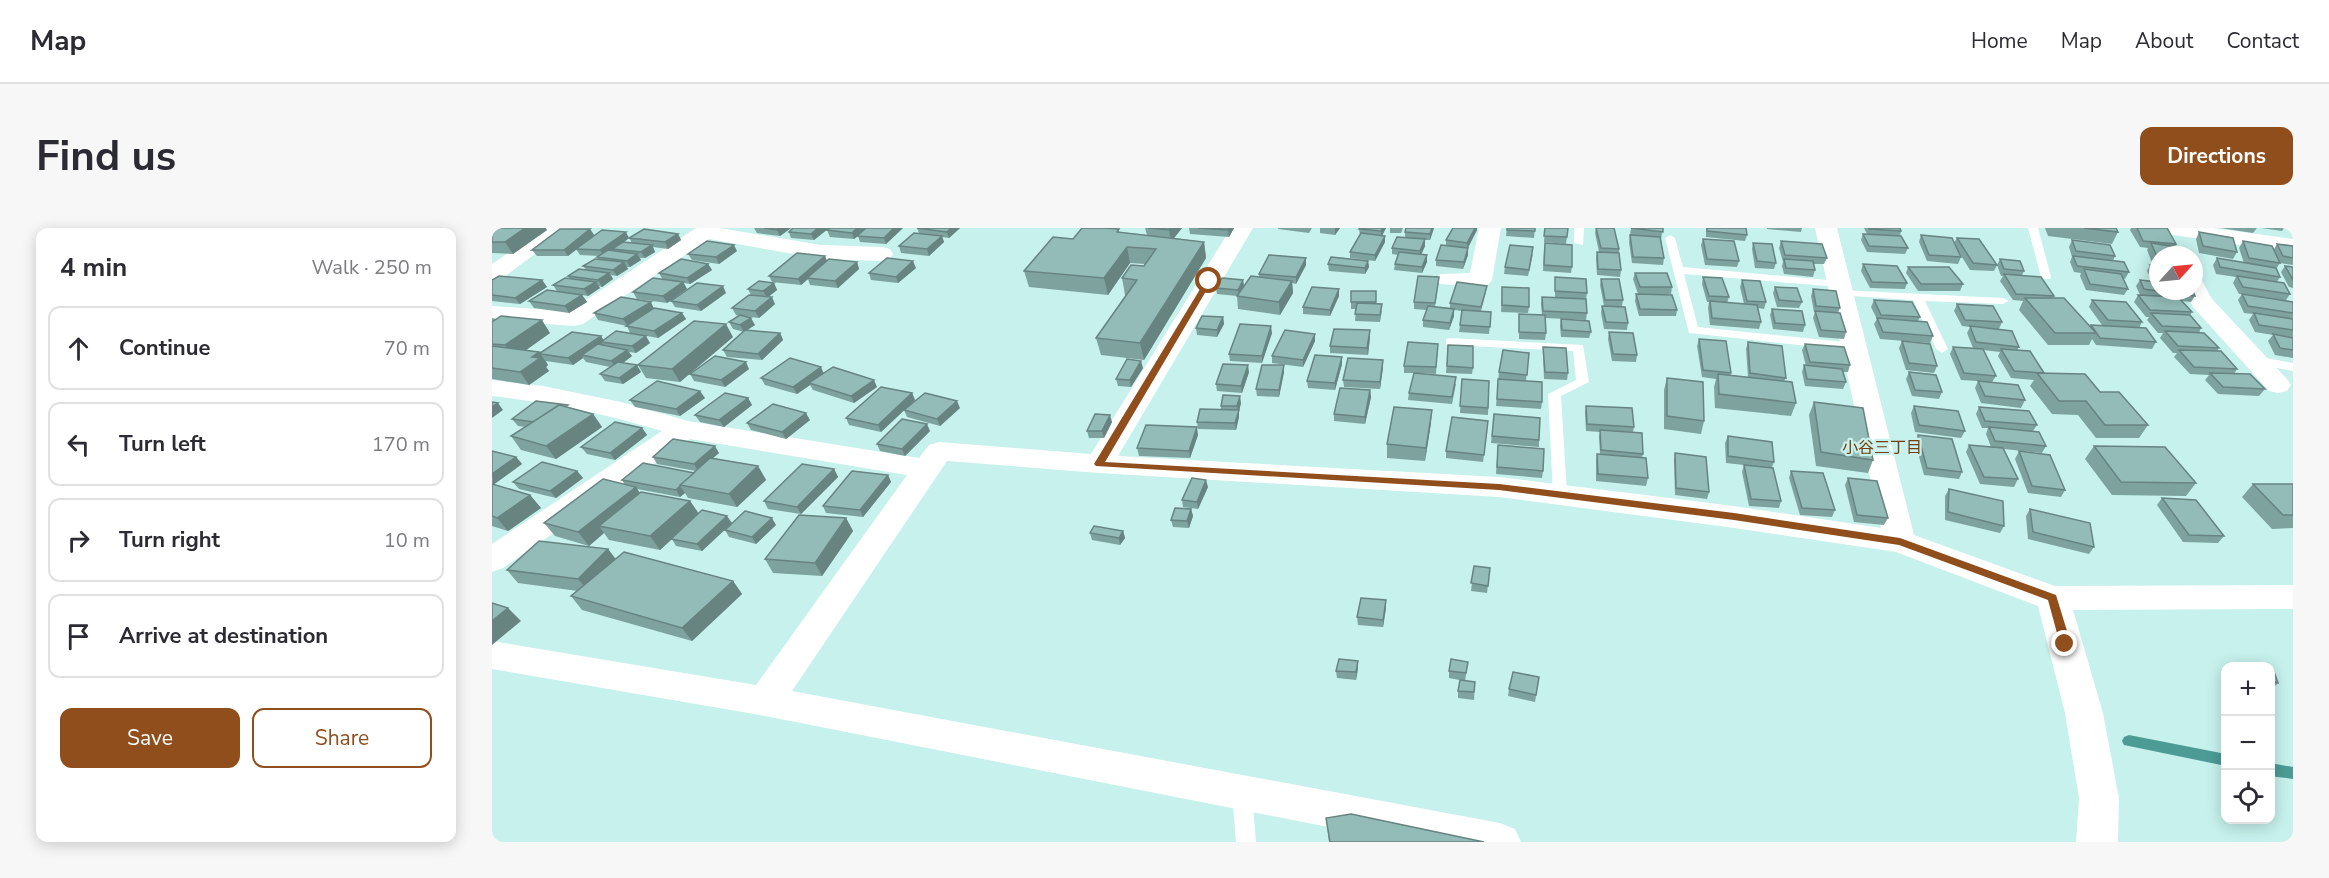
<!DOCTYPE html>
<html lang="en">
<head>
<meta charset="utf-8">
<style>
	:root { --surface:#fff; --page:#f7f7f7; --text:#2b2b33; --muted:#7c7c81; --line:#e1e1e2; --accent:#904e1c }
	body { margin:0; font-family:"Nunito Sans","Noto Sans JP",sans-serif; background:var(--page); color:var(--text) }
	.controls { position:absolute; right:18px; bottom:18px; display:grid; overflow:hidden; border-radius:12px; box-shadow:0 3px 15px #0003 }
	.controls button { width:54px; height:54px; display:grid; place-items:center; padding:0; border:0; border-bottom:2px solid var(--line); background:var(--surface); color:var(--text); font:30px sans-serif }
	.compass { position:absolute; left:1657px; top:18px; width:54px; height:54px; border-radius:50%; background:var(--surface); box-shadow:0 3px 15px #0003; rotate:63deg }
	.stop { position:absolute; width:18px; height:18px; margin:-14px; border:4px solid #904e1c; border-radius:50%; background:#fff }
	.stop.end { background:#904e1c; border-color:#fff; box-shadow:0 2px 6px #0008 }
	.list { margin:0; padding:0; list-style:none }
	h2 { display:flex; justify-content:space-between; align-items:center; height:78px; margin:0; padding:0 24px; font-size:26px }
	h2 small { font-size:20px; font-weight:400; color:var(--muted) }
	.list li { display:grid; grid-template-columns:39px 1fr auto; gap:18px; align-items:center; box-sizing:border-box; height:84px; margin:0 12px 12px; padding:0 12px; border:2px solid var(--line); border-radius:12px }
	.list b { display:block; font-size:22px; white-space:nowrap }
	.list em { font-size:20px; font-style:normal; color:var(--muted) }
	.actions { display:flex; gap:12px; padding:18px 24px }
	.actions a { flex:1; padding:14px 0; border:2px solid var(--accent); border-radius:12px; text-align:center; font-size:21px; color:var(--accent) }
	.actions .main { background:var(--accent); color:#fff }
	.icon { flex:none; width:33px; height:33px; fill:none; stroke:currentColor; stroke-width:2; stroke-linecap:round; stroke-linejoin:round }
	.map { position:relative; flex:none; width:1801px; height:614px; overflow:hidden; border-radius:12px }
	header { display:flex; align-items:center; gap:36px; box-sizing:border-box; height:84px; padding:0 30px; background:var(--surface); border-bottom:2px solid var(--line) }
	header strong { font-size:28px }
	nav { display:flex; gap:33px; margin-inline-start:auto; font-size:21px }
	.intro { display:flex; align-items:center; justify-content:space-between; box-sizing:border-box; height:144px; padding:0 36px }
	h1 { margin:0; font-size:42px }
	.button { padding:15px 27px; border-radius:12px; background:var(--accent); color:#fff; font-size:21px; font-weight:700 }
	main { display:flex; gap:36px; padding:0 36px }
	aside { flex:1; background:var(--surface); border-radius:12px; box-shadow:0 3px 15px #0003 }
	.map>svg:first-child { display:block }
	.lines { fill:none; stroke-linecap:round; stroke-linejoin:round }
	.stream { fill:#4c9c95; fill-rule:evenodd }
	.service { fill:#fff; fill-rule:evenodd }
	.minor { fill:#fff; fill-rule:evenodd }
	.wall { fill:#7ea29e }
	.shaded-wall { fill:#678481 }
	.building { fill:#93bcb8; stroke:#678481; stroke-width:1.5 }
	.route { fill:#904e1c }
	.labels { text-anchor:middle; dominant-baseline:central; stroke-width:4.5; stroke-linejoin:round; paint-order:stroke }
	.neighbourhood-label { font-size:16px; fill:#773c0a; stroke:#c6f1ec }
</style>
</head>
<body>
<header>
<strong>Map</strong>
<nav><a>Home</a><a>Map</a><a>About</a><a>Contact</a></nav>
</header>
<div class="intro"><h1>Find us</h1><a class="button">Directions</a></div>
<main>
<aside>
<h2>4 min<small>Walk · 250 m</small></h2>
<ul class="list">
<li><svg class="icon" aria-label="ahead" viewBox="0 0 24 24"><path d="M12 20V5M6 11l6-6 6 6"/></svg><div><b>Continue</b></div><em>70 m</em></li>
<li><svg class="icon" aria-label="left" viewBox="0 0 24 24"><path d="M17 20v-9H6M10 6l-5 5 5 5"/></svg><div><b>Turn left</b></div><em>170 m</em></li>
<li><svg class="icon" aria-label="right" viewBox="0 0 24 24"><path d="M7 20v-9h11M14 6l5 5-5 5"/></svg><div><b>Turn right</b></div><em>10 m</em></li>
<li><svg class="icon" aria-label="arrive" viewBox="0 0 24 24"><path d="M6 21V4h12l-3 4 3 4H6"/></svg><div><b>Arrive at destination</b></div></li>
</ul>
<div class="actions"><a class="main">Save</a><a>Share</a></div>
</aside>
<div class="map">
<svg width="1801" height="614" viewBox="0 0 1801 614">
	<rect width="100%" height="100%" fill="#c6f1ec"/>
	<g class="lines">
		<g class="stream">
			<polygon points="1637,507 1734,526 1734,538 1632,517 1630,513 1632,509"/>
			<polygon points="1778,535 1801,539 1801,551 1778,548"/>
		</g>
		<g class="service">
			<polygon points="1082,0 1092,0 1091,17 1082,15"/>
			<polygon points="1536,0 1546,0 1559,49 1558,51 1550,51 1549,49"/>
			<polygon points="1178,7 1183,10 1191,39 1347,53 1353,56 1347,59 1192,46 1206,99 1362,115 1368,119 1362,123 1197,105 1173,10"/>
			<polygon points="1349,62 1511,70 1517,73 1511,76 1433,73 1456,121 1450,125 1444,121 1421,72 1345,67 1345,63"/>
			<polygon points="958,110 1091,117 1097,154 1069,168 1075,267 1073,270 1063,270 1061,267 1056,166 1084,152 1081,123 954,117 954,111"/>
			<polygon points="1763,128 1801,135 1801,143 1759,135 1757,132"/>
			<polygon points="750,557 757,559 760,565 764,614 744,614 740,565 743,559"/>
		</g>
		<g class="minor">
			<polygon points="53,0 78,0 8,52 0,54 0,36"/>
			<polygon points="204,0 228,0 329,17 390,19 398,21 401,26 398,31 390,33 329,31 217,11 91,96 82,98 0,92 0,78 77,83"/>
			<path d="M739,0H761L626,228L1007,249L1242,278L1389,300L1323,0H1345L1422,307L1563,358L1801,357V381L1581,382L1611,485L1627,570L1626,614H1584L1587,570L1573,485L1546,378L1404,324L1242,300L1007,269L607,245L455,233L300,463L1008,595L1023,601L1029,614H912L273,488L0,441V413L264,457L415,247L198,211L11,340L0,344V316L170,203C114,186 58,175 0,168V152L51,158L129,174L196,193L427,230L437,217L447,214L599,226Z"/>
			<polygon points="987,0 1009,0 1000,52 996,57 988,59 948,56 944,51 948,46 978,45"/>
			<polygon points="1664,0 1721,0 1801,11 1801,25 1675,6 1667,5"/>
			<polygon points="1702,51 1710,53 1720,71 1795,151 1799,157 1795,163 1786,165 1777,163 1701,79 1692,63 1702,63"/>
		</g>
	</g>
	<g class="wall">
		<polygon points="0,0 55,2 21,26 0,25"/>
		<polygon points="262,0 299,0 288,8 265,5"/>
		<polygon points="301,0 337,0 322,12 299,10 297,4"/>
		<polygon points="338,0 411,0 394,16 368,14 366,8 362,11 338,9 335,2"/>
		<polygon points="425,0 468,0 457,10 450,9 452,14 437,28 409,25 407,18 427,5"/>
		<polygon points="653,0 690,0 682,10 712,14 714,30 652,132 609,127 604,110 634,67 633,67 630,50 652,38 653,36 638,35 616,67 537,59 532,43 581,11 627,1 627,4 655,7"/>
		<polygon points="697,0 742,0 737,9 698,6"/>
		<polygon points="786,0 820,0 817,5 786,1"/>
		<polygon points="828,0 848,0 843,7 828,5"/>
		<polygon points="894,0 890,7 893,8 893,14 883,33 858,30 858,24 868,7 867,1"/>
		<polygon points="898,0 911,0 909,5 898,5"/>
		<polygon points="914,0 942,0 938,12 933,12 933,18 929,27 935,27 935,34 930,45 902,42 903,36 906,27 900,26 900,20 913,9 913,4"/>
		<polygon points="961,0 985,0 985,2 976,20 976,27 971,41 944,38 944,32 954,18 954,12"/>
		<polygon points="1015,0 1043,0 1042,10 1014,8"/>
		<polygon points="1053,0 1076,0 1074,16 1052,14"/>
		<polygon points="1104,0 1122,0 1127,21 1127,25 1129,42 1128,49 1105,47 1104,30 1105,24 1107,24 1103,5"/>
		<polygon points="1139,0 1171,0 1169,11 1172,30 1171,37 1140,35 1137,14 1138,7 1145,8 1138,7"/>
		<polygon points="1214,0 1254,0 1255,7 1253,13 1214,9"/>
		<polygon points="1275,0 1310,0 1309,4 1275,1"/>
		<polygon points="1372,0 1408,0 1409,3 1408,8 1416,20 1413,26 1375,24 1369,12 1371,6 1375,6"/>
		<polygon points="1553,0 1624,0 1626,4 1620,16 1556,8"/>
		<polygon points="1639,0 1675,0 1684,16 1683,19 1666,27 1666,63 1703,68 1699,74 1690,73 1700,84 1698,87 1709,100 1707,105 1727,120 1725,123 1745,141 1742,146 1773,161 1767,168 1726,166 1713,152 1717,147 1698,146 1682,129 1685,125 1681,125 1668,110 1671,105 1666,105 1655,92 1657,89 1654,89 1642,74 1646,67 1648,67 1644,58 1648,52 1660,53 1655,43 1658,37 1661,37 1655,22 1656,20 1648,19 1638,2"/>
		<polygon points="1728,0 1765,0 1761,5"/>
		<polygon points="1769,0 1792,0 1790,3"/>
		<polygon points="98,1 102,7 96,12 137,10 132,14 140,15 137,10 186,6 189,12 176,21 161,19 163,24 153,30 148,30 149,32 138,39 135,39 136,41 125,48 119,47 121,51 110,59 106,58 108,60 96,68 90,67 95,74 77,85 42,80 37,73 65,63 61,57 77,50 76,48 94,42 91,38 106,31 105,29 107,28 88,27 84,21 76,28 45,28 40,22"/>
		<polygon points="1707,4 1745,24 1741,31 1707,25 1704,11"/>
		<polygon points="1429,7 1462,15 1465,10 1505,37 1502,43 1478,42 1465,21 1469,29 1466,36 1435,33 1427,14"/>
		<polygon points="1211,11 1247,33 1245,39 1213,37 1209,17"/>
		<polygon points="1580,12 1623,28 1621,33 1637,44 1633,51 1631,50 1636,61 1632,67 1594,62 1588,48 1589,45 1582,44 1578,34 1580,29 1577,19"/>
		<polygon points="1289,13 1335,30 1332,36 1321,36 1323,42 1321,49 1292,46 1290,38 1291,34 1287,20"/>
		<polygon points="1751,13 1782,21 1785,16 1801,18 1801,37 1788,35 1784,41 1788,49 1785,54 1798,66 1794,72 1801,74 1801,130 1783,127 1776,113 1781,107 1763,104 1757,92 1761,86 1752,85 1746,72 1750,66 1747,66 1741,55 1744,49 1724,46 1721,37 1725,30 1752,35 1747,20"/>
		<polygon points="1261,15 1284,35 1282,41 1263,40 1260,21"/>
		<polygon points="1052,21 1080,39 1079,45 1051,43"/>
		<polygon points="245,23 227,36 200,32 196,26"/>
		<polygon points="1041,26 1036,48 1012,46 1013,39"/>
		<polygon points="1508,31 1532,43 1530,47 1562,68 1561,70 1598,98 1599,97 1610,97 1597,79 1600,72 1650,94 1647,100 1664,114 1660,121 1604,117 1600,111 1597,117 1556,117 1527,82 1531,73 1521,72 1508,53 1511,48 1509,48 1505,37"/>
		<polygon points="335,33 365,34 367,41 346,60 318,57 316,51 309,57 280,54 277,48"/>
		<polygon points="876,33 877,39 873,46 837,43 836,36"/>
		<polygon points="216,36 220,42 198,56 192,55 195,61 175,75 145,71 141,64 171,52 167,45"/>
		<polygon points="1371,36 1415,55 1413,61 1378,60 1369,43"/>
		<polygon points="814,37 804,56 800,55 801,65 788,87 746,81 745,68 725,66 724,60 751,52 752,58 767,49 767,46"/>
		<polygon points="1793,38 1801,39 1801,60 1797,59 1789,44"/>
		<polygon points="1416,39 1471,56 1468,63 1426,63 1414,45"/>
		<polygon points="424,40 406,55 379,52 377,45"/>
		<polygon points="1143,45 1180,59 1179,66 1146,66 1141,51"/>
		<polygon points="947,49 943,79 958,80 958,75 994,64 989,83 999,84 997,106 967,104 970,83 962,82 962,88 957,102 931,99 931,92 935,82 922,81 922,74"/>
		<polygon points="1063,49 1095,65 1094,71 1095,85 1094,92 1053,90 1054,105 1053,112 1027,111 1027,86 1050,87 1049,76 1050,69 1063,69"/>
		<polygon points="1211,49 1237,69 1235,75 1252,76 1248,59 1250,52 1274,74 1272,81 1266,80 1269,94 1267,101 1218,97 1216,80 1217,74 1215,74 1210,56"/>
		<polygon points="1109,51 1131,72 1130,78 1136,95 1135,102 1112,101 1109,85 1110,78 1112,78 1108,57"/>
		<polygon points="0,52 50,52 55,59 28,76 0,73"/>
		<polygon points="282,55 285,62 276,69 283,76 267,90 250,88 263,97 255,102 288,105 291,112 270,132 235,129 231,122 252,104 241,101 237,94 247,88 244,87 240,80 259,67 256,61"/>
		<polygon points="1010,59 1037,79 1036,85 1009,84"/>
		<polygon points="1283,59 1310,74 1307,80 1285,79 1281,65"/>
		<polygon points="847,61 847,68 838,88 811,86 811,79"/>
		<polygon points="1321,61 1348,80 1346,85 1354,104 1352,111 1327,109 1321,90 1323,84 1322,84 1319,68"/>
		<polygon points="859,63 884,63 884,76 890,83 888,94 863,93 864,81 859,81"/>
		<polygon points="234,65 209,83 183,79 179,73"/>
		<polygon points="1144,66 1185,82 1184,88 1147,88 1143,73"/>
		<polygon points="1382,72 1428,89 1426,93 1441,108 1438,115 1388,111 1382,96 1385,91 1379,79"/>
		<polygon points="1465,76 1510,94 1507,101 1527,119 1525,122 1552,145 1608,164 1656,197 1647,210 1604,210 1586,187 1560,186 1538,158 1542,152 1519,150 1506,128 1508,124 1491,122 1504,148 1500,154 1533,172 1529,180 1489,175 1483,160 1486,153 1469,152 1458,126 1461,119 1481,120 1475,105 1478,99 1470,98 1462,83"/>
		<polygon points="162,80 190,85 194,91 166,110 138,105 135,98 106,92 102,85"/>
		<polygon points="1280,81 1313,97 1311,104 1281,101 1278,87"/>
		<polygon points="731,89 732,96 725,109 705,107 704,100"/>
		<polygon points="0,90 58,105 34,122 47,124 48,125 109,108 111,112 158,115 144,125 137,124 140,128 131,135 149,144 131,156 113,153 108,146 118,139 94,134 91,130 81,137 54,133 56,137 54,139 57,143 37,157 0,151"/>
		<polygon points="1069,91 1099,104 1097,110 1069,109 1068,98"/>
		<polygon points="1117,104 1145,127 1144,134 1120,133 1116,111"/>
		<polygon points="780,105 770,135 738,133 737,126"/>
		<polygon points="241,109 188,154 154,150 146,137"/>
		<polygon points="878,109 876,127 838,125 838,118"/>
		<polygon points="1207,111 1239,145 1238,147 1256,149 1254,121 1256,114 1294,150 1292,153 1304,175 1299,188 1223,180 1222,159 1224,151 1210,149 1205,118"/>
		<polygon points="823,113 811,139 780,135 780,128"/>
		<polygon points="1410,113 1445,138 1442,145 1414,142 1407,120"/>
		<polygon points="946,116 944,146 928,145 964,156 960,176 916,172 917,165 922,145 912,145 912,138"/>
		<polygon points="1313,116 1358,137 1356,144 1351,144 1354,154 1351,161 1313,158 1310,144 1312,137 1314,138 1310,122"/>
		<polygon points="956,117 981,140 980,146 954,145"/>
		<polygon points="1051,119 1076,145 1075,152 1052,151 1051,126"/>
		<polygon points="1037,125 1034,153 1050,174 1049,181 1004,178 1007,144"/>
		<polygon points="850,129 850,136 843,162 816,160 815,153"/>
		<polygon points="792,137 792,144 787,169 765,168 764,161"/>
		<polygon points="891,139 888,161 852,159 851,152"/>
		<polygon points="651,140 639,159 626,158 624,151"/>
		<polygon points="257,141 233,159 202,153 198,146"/>
		<polygon points="757,144 750,165 725,163 724,156"/>
		<polygon points="1417,144 1450,164 1447,171 1420,168 1414,151"/>
		<polygon points="332,145 385,159 362,175 321,162 318,157 305,166 273,157 269,150"/>
		<polygon points="1175,150 1212,193 1209,206 1172,201 1172,162"/>
		<polygon points="970,151 997,153 996,187 968,185"/>
		<polygon points="878,162 879,169 873,196 842,193 842,186"/>
		<polygon points="420,165 423,172 389,204 357,197 354,190"/>
		<polygon points="213,170 188,188 143,179 138,172"/>
		<polygon points="256,170 260,177 232,199 208,194 203,187"/>
		<polygon points="1322,174 1381,232 1376,245 1324,238 1317,187"/>
		<polygon points="749,175 747,183 747,189 744,202 706,201 705,194 729,181 729,178"/>
		<polygon points="1094,178 1142,199 1141,204 1151,226 1150,230 1156,250 1154,258 1104,253 1104,233 1105,226 1108,226 1107,209 1108,204 1094,203 1093,185"/>
		<polygon points="1422,178 1473,203 1469,210 1423,204 1419,185"/>
		<polygon points="1487,179 1545,197 1541,203 1554,218 1550,225 1512,221 1526,251 1522,259 1488,256 1474,224 1477,217 1499,219 1494,206 1496,200 1490,200 1484,186"/>
		<polygon points="78,180 101,186 110,199 64,231 29,222 19,208 34,199 26,198 20,191"/>
		<polygon points="468,180 448,198 415,189 412,182"/>
		<polygon points="1002,186 1047,212 1047,219 999,215"/>
		<polygon points="318,192 294,211 259,202 255,195"/>
		<polygon points="996,193 991,234 954,230 954,223"/>
		<polygon points="620,194 612,210 597,210 595,203"/>
		<polygon points="939,195 933,233 895,230 895,216"/>
		<polygon points="150,200 155,207 123,232 95,226 89,219"/>
		<polygon points="438,203 413,228 388,223 385,216"/>
		<polygon points="706,207 698,230 647,228 645,220"/>
		<polygon points="1426,207 1470,244 1467,251 1432,247 1423,214"/>
		<polygon points="1236,208 1282,234 1280,239 1289,273 1287,280 1257,278 1250,244 1252,237 1234,235 1233,215"/>
		<polygon points="1006,217 1051,243 1050,250 1004,246"/>
		<polygon points="1602,218 1704,255 1694,268 1620,267 1593,231"/>
		<polygon points="0,223 24,229 30,236 1,257 38,267 49,280 16,303 0,298"/>
		<polygon points="1527,223 1573,262 1569,269 1536,265 1523,231"/>
		<polygon points="227,225 221,230 266,238 274,252 245,279 196,270 193,265 188,269 145,261 147,264 198,273 207,286 240,295 210,323 184,318 180,311 168,322 117,312 112,305 97,318 63,308 52,295 133,257 130,252 202,245 204,243 165,236 161,229"/>
		<polygon points="1183,225 1217,264 1215,271 1183,267 1182,232"/>
		<polygon points="342,241 346,249 309,286 276,281 272,273"/>
		<polygon points="85,243 91,250 64,270 27,261 21,254"/>
		<polygon points="1299,243 1343,282 1340,289 1308,287 1297,250"/>
		<polygon points="396,247 399,254 371,289 334,285 331,278"/>
		<polygon points="1356,250 1396,290 1392,297 1362,294 1353,257"/>
		<polygon points="1761,256 1801,256 1801,300 1780,301 1750,269"/>
		<polygon points="716,259 706,281 691,279 690,272"/>
		<polygon points="1457,261 1512,298 1508,305 1453,292 1453,268"/>
		<polygon points="1670,270 1732,308 1726,315 1691,314 1665,277"/>
		<polygon points="699,281 701,288 697,300 681,299 679,292"/>
		<polygon points="1538,281 1602,319 1597,326 1536,311 1534,288"/>
		<polygon points="354,290 361,303 330,348 281,345 273,331"/>
		<polygon points="284,297 264,316 237,309 233,302"/>
		<polygon points="631,303 633,310 628,317 600,312 598,305"/>
		<polygon points="116,321 124,331 241,353 250,366 200,413 90,382 79,368 86,363 26,355 15,342"/>
		<polygon points="982,338 998,340 995,365 979,363"/>
		<polygon points="894,380 891,399 866,397 865,389"/>
		<polygon points="976,434 973,453 957,450 957,443"/>
		<polygon points="866,440 864,452 845,450 844,443"/>
		<polygon points="1779,441 1786,455 1779,462"/>
		<polygon points="1047,449 1043,474 1016,468 1017,461"/>
		<polygon points="983,454 982,472 966,470 966,463"/>
		<polygon points="834,590 992,614 837,614"/>
	</g>
	<g class="shaded-wall">
		<polygon points="33,0 54,0 55,2 21,26 13,14"/>
		<polygon points="287,0 299,0 288,8 285,2"/>
		<polygon points="326,0 337,0 322,12 319,6"/>
		<polygon points="365,0 376,0 362,11 360,5"/>
		<polygon points="402,0 411,0 394,16 392,10"/>
		<polygon points="459,0 468,0 457,10 455,4"/>
		<polygon points="679,0 690,0 679,14 677,2"/>
		<polygon points="737,0 742,0 737,9 736,2"/>
		<polygon points="843,0 848,0 843,7"/>
		<polygon points="891,0 894,0 889,10 889,3"/>
		<polygon points="940,0 942,0 938,12 938,6"/>
		<polygon points="983,0 985,0 985,2 975,21 975,15"/>
		<polygon points="98,1 102,7 85,21 84,21 84,22 76,28 72,22"/>
		<polygon points="134,4 137,10 123,21 120,21 121,22 112,29 108,22"/>
		<polygon points="186,6 189,12 176,21 173,14"/>
		<polygon points="450,8 452,14 437,28 435,21"/>
		<polygon points="893,8 893,14 883,33 883,27"/>
		<polygon points="933,11 933,18 928,29 928,23"/>
		<polygon points="712,14 714,30 652,132 648,115"/>
		<polygon points="160,17 163,24 153,30 149,24"/>
		<polygon points="242,17 245,23 227,36 224,29"/>
		<polygon points="635,19 638,35 616,67 612,50"/>
		<polygon points="976,20 976,27 971,41 972,34"/>
		<polygon points="145,26 149,32 138,39 135,33"/>
		<polygon points="935,27 935,34 930,45 930,39"/>
		<polygon points="333,28 336,35 315,50 316,51 309,57 306,51"/>
		<polygon points="814,30 814,37 804,56 804,49"/>
		<polygon points="421,33 424,40 406,55 404,49"/>
		<polygon points="876,33 877,39 873,46 873,40"/>
		<polygon points="132,34 136,41 125,48 121,42"/>
		<polygon points="365,34 367,41 346,60 343,53"/>
		<polygon points="216,36 220,42 198,56 195,50"/>
		<polygon points="117,45 121,51 110,59 106,52"/>
		<polygon points="50,52 55,59 28,76 23,70"/>
		<polygon points="751,52 752,59 747,68 746,62"/>
		<polygon points="800,53 801,65 788,87 787,74"/>
		<polygon points="104,54 108,60 96,68 92,61"/>
		<polygon points="191,54 195,61 175,75 171,68"/>
		<polygon points="282,55 285,62 275,70 271,63"/>
		<polygon points="231,58 234,65 209,83 205,77"/>
		<polygon points="847,61 847,68 838,88 838,82"/>
		<polygon points="90,67 95,74 77,85 73,78"/>
		<polygon points="280,69 283,76 267,90 263,83"/>
		<polygon points="159,74 162,81 136,98 131,91"/>
		<polygon points="962,81 962,88 957,102 958,95"/>
		<polygon points="190,85 194,91 166,110 162,103"/>
		<polygon points="731,89 732,96 725,109 725,102"/>
		<polygon points="259,90 263,97 252,104 248,97"/>
		<polygon points="50,92 58,105 23,130 13,117"/>
		<polygon points="234,96 241,109 188,154 180,141"/>
		<polygon points="779,98 780,105 770,135 770,128"/>
		<polygon points="878,102 878,109 876,127 875,120"/>
		<polygon points="288,105 291,112 270,132 266,126"/>
		<polygon points="823,106 823,113 811,139 811,132"/>
		<polygon points="109,108 113,114 109,114 111,117 90,127 91,130 81,137 76,130"/>
		<polygon points="154,108 158,115 144,125 140,118"/>
		<polygon points="135,122 140,128 124,140 119,133"/>
		<polygon points="47,124 56,137 54,139 57,143 37,157 28,144 40,129"/>
		<polygon points="850,129 850,136 843,162 843,155"/>
		<polygon points="891,132 891,139 888,161 888,154"/>
		<polygon points="649,133 651,140 639,159 638,152"/>
		<polygon points="254,134 257,141 233,159 229,152"/>
		<polygon points="145,137 149,144 131,156 127,150"/>
		<polygon points="756,137 757,144 750,165 749,158"/>
		<polygon points="792,137 792,144 787,169 787,162"/>
		<polygon points="329,139 332,146 317,155 318,157 305,166 301,159"/>
		<polygon points="382,152 385,159 362,175 359,168"/>
		<polygon points="878,162 879,169 873,196 873,189"/>
		<polygon points="208,163 213,170 188,188 184,181"/>
		<polygon points="420,165 423,172 389,204 386,197"/>
		<polygon points="748,168 749,175 747,183 747,189 744,202 743,195 746,184 745,178"/>
		<polygon points="256,170 260,177 232,199 227,192"/>
		<polygon points="465,173 468,180 448,198 445,191"/>
		<polygon points="6,175 11,182 0,190 0,179"/>
		<polygon points="940,182 939,195 933,233 934,220"/>
		<polygon points="314,185 318,192 294,211 290,204"/>
		<polygon points="101,186 110,199 64,231 54,218"/>
		<polygon points="618,187 620,194 612,210 610,203"/>
		<polygon points="435,196 438,203 413,228 410,221"/>
		<polygon points="705,199 706,207 698,230 697,223"/>
		<polygon points="150,200 155,207 123,232 118,225"/>
		<polygon points="223,218 227,225 206,243 202,236"/>
		<polygon points="24,229 30,236 1,257 0,246"/>
		<polygon points="266,238 274,252 245,279 237,266"/>
		<polygon points="342,241 346,249 309,286 305,279"/>
		<polygon points="85,243 91,250 64,270 58,263"/>
		<polygon points="396,247 399,254 371,289 368,282"/>
		<polygon points="714,252 716,259 706,281 705,274"/>
		<polygon points="188,258 193,265 188,269 184,262"/>
		<polygon points="144,259 153,273 107,298 112,305 97,318 86,304"/>
		<polygon points="38,267 49,280 16,303 5,290"/>
		<polygon points="198,273 207,286 168,322 158,308"/>
		<polygon points="699,281 701,288 697,300 695,293"/>
		<polygon points="235,288 240,295 210,323 205,316"/>
		<polygon points="280,290 284,297 264,316 260,309"/>
		<polygon points="354,290 361,303 330,348 323,335"/>
		<polygon points="631,303 633,310 628,317 627,310"/>
		<polygon points="116,321 126,335 97,364 86,351"/>
		<polygon points="241,353 250,366 200,413 190,400"/>
		<polygon points="894,372 894,380 891,399 891,392"/>
		<polygon points="16,380 29,393 0,417 0,393"/>
		<polygon points="866,433 866,440 864,452 864,444"/>
	</g>
	<g class="building">
		<polygon points="0,0 33,0 13,14 0,14"/>
		<polygon points="272,0 287,0 285,2"/>
		<polygon points="301,0 326,0 319,6 297,4"/>
		<polygon points="338,0 365,0 360,5 335,2"/>
		<polygon points="374,0 402,0 392,10 365,8"/>
		<polygon points="425,0 459,0 455,4"/>
		<polygon points="590,0 612,0 627,1 625,4 712,14 648,115 604,110 645,52 630,50 639,37 652,38 664,21 635,19 612,50 532,43 561,9 581,11"/>
		<polygon points="656,0 679,0 677,2"/>
		<polygon points="706,0 737,0 736,2"/>
		<polygon points="868,0 891,0 889,3 867,1"/>
		<polygon points="914,0 940,0 938,6 913,4"/>
		<polygon points="961,0 983,0 975,15 954,12"/>
		<polygon points="1015,0 1043,0 1043,3 1015,2"/>
		<polygon points="1053,0 1076,0 1075,9 1052,8"/>
		<polygon points="1104,0 1122,0 1127,21 1109,20"/>
		<polygon points="1139,0 1171,0 1171,4"/>
		<polygon points="1215,0 1254,0 1255,7 1215,3"/>
		<polygon points="1377,0 1408,0 1409,3 1377,1"/>
		<polygon points="1592,0 1624,0 1626,4"/>
		<polygon points="1645,0 1675,0 1684,16 1651,13"/>
		<polygon points="68,1 98,1 72,22 40,22"/>
		<polygon points="152,1 186,6 173,14 137,10"/>
		<polygon points="110,2 134,4 108,22 84,21"/>
		<polygon points="1707,4 1741,10 1745,24 1711,18"/>
		<polygon points="422,5 450,8 435,21 407,18"/>
		<polygon points="869,5 893,8 883,27 858,24"/>
		<polygon points="1371,6 1409,8 1416,20 1377,18"/>
		<polygon points="1138,7 1168,9 1172,30 1141,29"/>
		<polygon points="1429,7 1460,10 1469,29 1437,27"/>
		<polygon points="905,9 933,11 928,23 900,20"/>
		<polygon points="1465,10 1487,11 1505,37 1481,35"/>
		<polygon points="1211,11 1242,13 1247,33 1215,31"/>
		<polygon points="1580,12 1618,17 1623,28 1584,23"/>
		<polygon points="215,13 242,17 224,29 196,26"/>
		<polygon points="1289,13 1330,16 1335,30 1293,27"/>
		<polygon points="1751,13 1780,18 1788,35 1757,30"/>
		<polygon points="131,14 160,17 149,24 120,21"/>
		<polygon points="1053,15 1080,17 1080,39 1052,37"/>
		<polygon points="1261,15 1280,16 1284,35 1265,33"/>
		<polygon points="1659,15 1684,19 1688,27 1666,27 1666,31"/>
		<polygon points="1785,16 1801,18 1801,30 1791,28"/>
		<polygon points="949,17 976,20 972,34 944,32"/>
		<polygon points="1018,17 1041,19 1037,42 1013,39"/>
		<polygon points="116,22 145,26 135,33 105,29"/>
		<polygon points="907,24 935,27 930,39 903,36"/>
		<polygon points="1105,24 1127,25 1129,42 1106,41"/>
		<polygon points="305,25 333,28 306,51 277,48"/>
		<polygon points="777,27 814,30 804,49 767,46"/>
		<polygon points="1581,28 1632,34 1637,44 1585,38"/>
		<polygon points="839,29 876,33 873,40 836,36"/>
		<polygon points="395,30 421,33 404,49 377,45"/>
		<polygon points="1725,30 1784,40 1788,49 1728,39"/>
		<polygon points="103,31 132,34 121,42 91,38"/>
		<polygon points="189,31 216,36 195,50 167,45"/>
		<polygon points="337,31 365,34 343,53 315,50"/>
		<polygon points="1292,31 1321,33 1323,42 1294,40"/>
		<polygon points="1508,31 1528,33 1532,43 1512,41"/>
		<polygon points="1371,36 1405,38 1415,55 1380,54"/>
		<polygon points="1658,37 1666,38 1666,51"/>
		<polygon points="1793,38 1801,39 1801,52"/>
		<polygon points="1416,39 1457,39 1471,56 1429,56"/>
		<polygon points="87,41 117,45 106,52 76,48"/>
		<polygon points="1592,41 1629,46 1636,61 1598,56"/>
		<polygon points="1143,45 1175,45 1180,59 1148,59"/>
		<polygon points="1512,46 1549,49 1562,68 1524,66"/>
		<polygon points="7,48 50,52 23,70 0,67 0,52"/>
		<polygon points="759,48 800,53 787,74 745,68"/>
		<polygon points="926,48 947,49 943,75 922,74"/>
		<polygon points="1745,48 1792,55 1798,66 1751,59"/>
		<polygon points="1063,49 1094,51 1095,65 1063,63"/>
		<polygon points="1211,49 1230,50 1237,69 1217,68"/>
		<polygon points="73,50 104,54 92,61 61,57"/>
		<polygon points="161,50 191,54 171,68 141,64"/>
		<polygon points="730,50 751,52 746,62 724,60"/>
		<polygon points="1109,51 1127,51 1131,72 1113,72"/>
		<polygon points="1250,52 1268,53 1274,74 1255,73"/>
		<polygon points="1648,52 1666,54 1666,63 1652,61"/>
		<polygon points="267,53 282,55 271,63 256,61"/>
		<polygon points="965,54 995,58 989,79 958,75"/>
		<polygon points="205,55 231,58 205,77 179,73"/>
		<polygon points="820,59 847,61 838,82 811,79"/>
		<polygon points="1010,59 1037,60 1037,79 1010,77"/>
		<polygon points="1283,59 1305,60 1310,74 1287,72"/>
		<polygon points="1321,61 1344,63 1348,80 1324,78"/>
		<polygon points="55,62 90,67 73,78 37,73"/>
		<rect x="859" y="63" width="25" height="11"/>
		<polygon points="1669,63 1701,63 1703,68"/>
		<polygon points="1144,66 1180,67 1185,82 1148,81"/>
		<polygon points="1750,66 1801,74 1801,85 1756,78"/>
		<polygon points="257,67 280,69 263,83 240,80"/>
		<polygon points="1646,67 1686,69 1700,84 1658,82"/>
		<polygon points="129,69 159,74 131,91 102,85"/>
		<polygon points="1050,69 1094,71 1095,85 1051,83"/>
		<polygon points="1533,70 1572,70 1604,105 1563,105"/>
		<polygon points="1382,72 1420,74 1428,89 1389,87"/>
		<polygon points="1600,72 1634,74 1650,94 1616,92"/>
		<polygon points="1218,73 1265,77 1269,94 1220,90"/>
		<polygon points="865,75 890,76 888,87 863,86"/>
		<polygon points="1465,76 1501,78 1510,94 1473,92"/>
		<polygon points="936,78 962,81 958,95 931,92"/>
		<polygon points="1110,78 1133,79 1136,95 1114,94"/>
		<polygon points="162,80 190,85 162,103 134,98"/>
		<polygon points="1280,81 1310,83 1313,97 1283,95"/>
		<polygon points="970,82 999,84 998,99 968,97"/>
		<polygon points="1323,83 1348,85 1354,104 1329,102"/>
		<polygon points="1659,85 1698,87 1709,100 1670,98"/>
		<polygon points="1762,85 1801,91 1801,102 1767,97"/>
		<polygon points="1027,86 1053,87 1054,105 1027,104"/>
		<polygon points="248,87 259,90 248,97 237,94"/>
		<polygon points="9,88 50,92 13,117 0,116 0,94"/>
		<polygon points="710,88 731,89 725,102 704,100"/>
		<polygon points="1385,90 1435,94 1441,108 1391,104"/>
		<polygon points="1069,91 1097,93 1099,104 1070,102"/>
		<polygon points="202,93 234,96 180,141 146,137"/>
		<polygon points="748,96 779,98 770,128 737,126"/>
		<polygon points="1599,97 1654,100 1664,114 1608,110"/>
		<polygon points="1478,98 1520,103 1527,119 1484,114"/>
		<polygon points="842,101 878,102 875,120 838,118"/>
		<polygon points="253,102 288,105 266,126 231,122"/>
		<polygon points="793,102 823,106 811,132 780,128"/>
		<polygon points="124,103 154,108 140,118 109,114"/>
		<polygon points="1673,103 1712,105 1727,120 1686,118"/>
		<polygon points="80,104 109,108 76,130 49,126 48,125"/>
		<polygon points="1117,104 1141,105 1145,127 1121,126"/>
		<polygon points="1781,106 1801,110 1801,122 1788,120"/>
		<polygon points="1207,111 1234,113 1239,145 1211,142"/>
		<polygon points="1410,113 1438,116 1445,138 1417,135"/>
		<polygon points="916,114 946,116 944,139 912,138"/>
		<polygon points="1256,114 1290,118 1294,150 1258,145"/>
		<polygon points="106,116 135,122 119,133 90,127"/>
		<polygon points="1313,116 1352,119 1358,137 1318,134"/>
		<polygon points="956,117 981,118 981,140 955,138"/>
		<polygon points="0,118 47,124 40,129 48,130 28,144 0,140"/>
		<polygon points="1051,119 1074,120 1076,145 1053,144"/>
		<polygon points="1461,119 1491,121 1504,148 1472,145"/>
		<polygon points="1509,121 1538,123 1552,145 1522,143"/>
		<polygon points="1011,122 1037,125 1035,147 1007,144"/>
		<polygon points="1687,122 1729,123 1745,141 1702,139"/>
		<polygon points="823,127 850,129 843,155 815,153"/>
		<polygon points="223,128 254,134 229,152 198,146"/>
		<polygon points="298,130 329,139 301,159 269,150"/>
		<polygon points="856,130 891,132 888,154 851,152"/>
		<polygon points="635,131 649,133 638,152 624,151"/>
		<polygon points="126,134 145,137 127,150 108,146"/>
		<polygon points="731,136 756,137 749,158 724,156"/>
		<polygon points="770,137 792,137 787,162 764,161"/>
		<polygon points="1312,137 1350,141 1354,154 1315,151"/>
		<polygon points="341,139 382,152 359,168 317,155"/>
		<polygon points="1417,144 1444,147 1450,164 1423,162"/>
		<polygon points="922,145 964,149 960,169 917,165"/>
		<polygon points="1545,145 1593,146 1608,164 1627,164 1656,197 1613,197 1594,173 1567,173"/>
		<polygon points="1718,145 1758,146 1773,161 1731,159"/>
		<polygon points="1226,146 1300,154 1304,175 1227,166"/>
		<polygon points="1175,150 1211,154 1212,193 1175,188"/>
		<polygon points="970,151 997,153 996,180 968,178"/>
		<polygon points="1006,151 1050,154 1050,174 1005,171"/>
		<polygon points="165,153 208,163 184,181 138,172"/>
		<polygon points="1486,153 1526,157 1533,172 1493,168"/>
		<polygon points="389,159 420,165 386,197 354,190"/>
		<polygon points="848,160 878,162 873,189 842,186"/>
		<polygon points="233,165 256,170 227,192 203,187"/>
		<polygon points="433,165 465,173 445,191 412,182"/>
		<polygon points="731,167 748,168 745,178 729,178"/>
		<polygon points="44,173 76,177 73,179 67,177 42,194 20,191"/>
		<polygon points="0,174 6,175 0,179"/>
		<polygon points="1322,174 1371,180 1381,232 1329,224"/>
		<polygon points="281,176 314,185 290,204 255,195"/>
		<polygon points="67,177 101,186 54,218 19,208"/>
		<polygon points="1094,178 1140,180 1142,199 1095,196"/>
		<polygon points="1422,178 1466,183 1473,203 1427,197"/>
		<polygon points="902,179 940,182 934,220 895,216"/>
		<polygon points="1487,179 1537,183 1545,197 1493,193"/>
		<polygon points="708,181 747,182 743,195 705,194"/>
		<polygon points="603,186 618,187 610,203 595,203"/>
		<polygon points="1002,186 1048,190 1047,212 1000,208"/>
		<polygon points="960,189 996,193 992,227 954,223"/>
		<polygon points="410,191 435,196 410,221 385,216"/>
		<polygon points="123,194 150,200 118,225 89,219"/>
		<polygon points="654,197 705,199 697,223 645,220"/>
		<polygon points="1497,199 1547,204 1554,218 1503,213"/>
		<polygon points="1108,202 1150,205 1151,226 1109,222"/>
		<polygon points="1426,207 1460,211 1470,244 1435,240"/>
		<polygon points="1236,208 1280,214 1282,234 1236,228"/>
		<polygon points="181,211 223,218 202,236 161,229"/>
		<polygon points="1006,217 1052,221 1051,243 1005,239"/>
		<polygon points="1477,217 1511,220 1526,251 1492,249"/>
		<polygon points="1602,218 1673,219 1704,255 1629,254"/>
		<polygon points="0,223 24,229 0,246"/>
		<polygon points="1527,223 1558,227 1573,262 1540,258"/>
		<polygon points="1183,225 1214,229 1217,264 1184,260"/>
		<polygon points="1105,226 1154,230 1156,250 1106,246"/>
		<polygon points="218,230 266,238 237,266 188,257"/>
		<polygon points="50,234 85,243 58,263 21,254"/>
		<polygon points="151,235 202,245 188,257 188,258 184,262 130,252"/>
		<polygon points="310,236 342,241 305,279 272,273"/>
		<polygon points="1252,237 1281,240 1289,273 1259,271"/>
		<polygon points="360,243 396,247 368,282 331,278"/>
		<polygon points="1299,243 1331,245 1343,282 1310,280"/>
		<polygon points="700,250 714,252 705,274 690,272"/>
		<polygon points="1356,250 1385,253 1396,290 1365,287"/>
		<polygon points="111,251 144,259 86,304 52,295"/>
		<polygon points="0,256 38,267 5,290 0,288"/>
		<polygon points="1761,256 1801,256 1801,287 1791,287"/>
		<polygon points="1457,261 1511,273 1512,298 1456,284"/>
		<polygon points="149,264 198,273 158,308 107,298"/>
		<polygon points="1670,270 1704,272 1732,308 1697,307"/>
		<polygon points="683,280 699,281 695,293 679,292"/>
		<polygon points="1538,281 1598,295 1602,319 1541,304"/>
		<polygon points="210,282 235,288 205,316 179,311"/>
		<polygon points="253,283 280,290 260,309 233,302"/>
		<polygon points="307,287 354,290 323,335 273,331"/>
		<polygon points="602,298 631,303 627,310 598,305"/>
		<polygon points="47,313 116,321 86,351 15,342"/>
		<polygon points="132,324 241,353 190,400 79,368"/>
		<polygon points="982,338 998,340 996,358 979,355"/>
		<polygon points="869,370 894,372 891,392 865,389"/>
		<polygon points="0,375 16,380 0,393"/>
		<polygon points="847,431 866,433 864,444 844,443"/>
		<polygon points="959,431 976,434 974,445 957,443"/>
		<polygon points="1779,441 1781,441 1786,455 1779,453"/>
		<polygon points="1021,444 1047,449 1044,467 1017,461"/>
		<polygon points="968,452 983,454 982,464 966,463"/>
		<polygon points="859,586 992,614 838,614 834,590"/>
	</g>
	<polygon class="route" points="717,51 720,53 613,234 1007,256 1242,285 1408,310 1564,367 1579,416 1573,420 1568,416 1556,372 1407,317 1242,292 1007,262 604,238 602,236 713,53"/>
	<g class="labels">
		<g class="neighbourhood-label">
			<text x="1390" y="220">小谷三丁目</text>
		</g>
	</g>
</svg>
<div class="controls">
<button>+</button>
<button>−</button>
<button><svg class="icon" aria-label="locate" viewBox="0 0 24 24"><circle cx="12" cy="12" r="6"/><path d="M12 2v4M12 18v4M2 12h4M18 12h4"/></svg></button>
</div>
<svg class="compass" viewBox="-18 -18 36 36"><path d="M0-13l5 13h-10z" fill="#e53935"/><path d="M0 13l5-13h-10z" fill="#7c7c81"/></svg>
<div class="stop" style="left:717px;top:53px"></div>
<div class="stop end" style="left:1573px;top:416px"></div>
</div>
</main>
</body>
</html>
